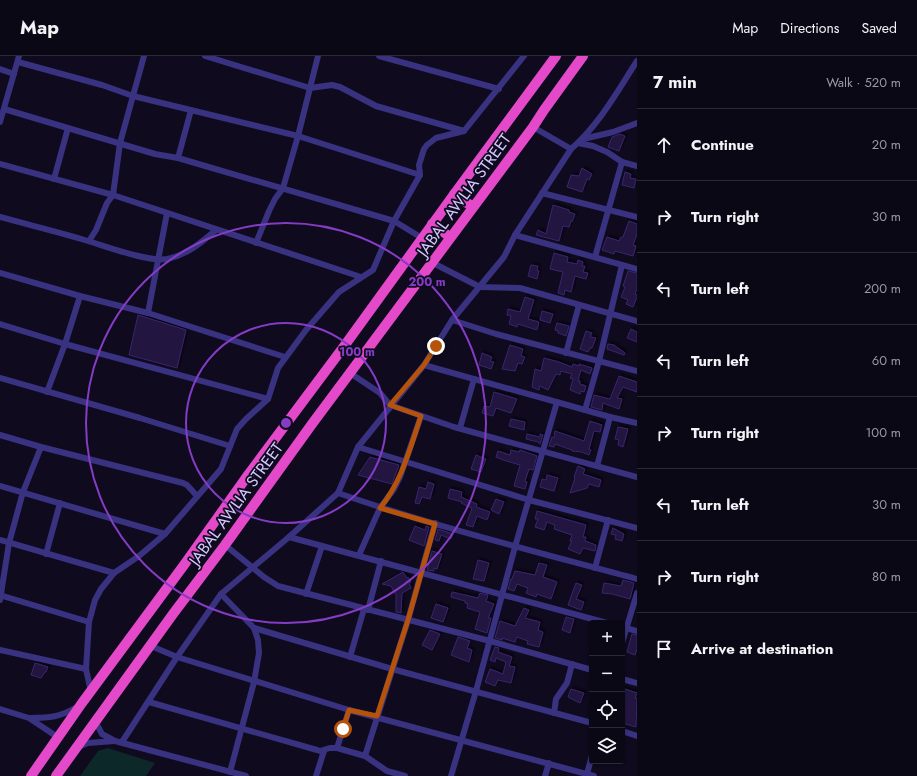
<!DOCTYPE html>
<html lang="en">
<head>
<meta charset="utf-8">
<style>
	:root { --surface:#0b0816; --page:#14111f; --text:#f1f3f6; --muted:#9a9aa1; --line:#2b2935 }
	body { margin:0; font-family:Jost,sans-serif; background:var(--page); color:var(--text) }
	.controls { position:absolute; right:12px; bottom:12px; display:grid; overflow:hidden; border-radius:4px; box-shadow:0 1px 3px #0004 }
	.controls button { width:36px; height:36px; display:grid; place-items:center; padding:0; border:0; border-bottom:1px solid var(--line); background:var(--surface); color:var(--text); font:20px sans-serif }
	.stop { position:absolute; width:12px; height:12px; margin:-9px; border:3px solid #b45309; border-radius:50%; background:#fff }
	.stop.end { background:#b45309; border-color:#fff; box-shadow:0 1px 4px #0008 }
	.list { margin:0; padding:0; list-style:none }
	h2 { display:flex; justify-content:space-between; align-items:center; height:52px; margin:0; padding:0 16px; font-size:17px }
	h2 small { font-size:13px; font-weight:400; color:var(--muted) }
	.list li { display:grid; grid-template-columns:26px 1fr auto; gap:12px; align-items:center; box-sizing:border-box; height:72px; padding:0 16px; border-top:1px solid var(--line) }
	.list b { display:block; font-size:15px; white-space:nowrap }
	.list em { font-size:13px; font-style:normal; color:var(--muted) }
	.icon { flex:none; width:22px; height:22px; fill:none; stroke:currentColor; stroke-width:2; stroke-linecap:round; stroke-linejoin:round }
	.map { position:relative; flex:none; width:637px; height:720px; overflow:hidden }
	header { display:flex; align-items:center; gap:24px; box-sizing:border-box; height:56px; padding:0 20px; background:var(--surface); border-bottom:1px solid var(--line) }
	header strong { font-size:19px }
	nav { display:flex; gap:22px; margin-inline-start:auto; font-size:14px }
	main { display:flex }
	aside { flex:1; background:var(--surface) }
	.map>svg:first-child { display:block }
	.green { fill:#0d2829 }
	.building { fill:#201541; stroke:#38266e; filter:url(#shadow) }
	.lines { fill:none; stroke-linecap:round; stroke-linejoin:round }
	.minor { stroke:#393281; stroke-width:6 }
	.trunk { stroke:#e349c9; stroke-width:10 }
	.route { stroke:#b45309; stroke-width:5 }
	.ring { fill:none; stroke:#843cc5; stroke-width:2 }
	.labels { text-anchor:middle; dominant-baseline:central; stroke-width:3.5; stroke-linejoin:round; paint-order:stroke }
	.street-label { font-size:16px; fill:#d1c8ff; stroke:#0f0a1e }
	.centre { fill:#843cc5; stroke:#0f0a1e; stroke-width:2 }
	.ring-label { font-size:12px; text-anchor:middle; font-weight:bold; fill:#843cc5; stroke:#0f0a1e; stroke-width:3.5; stroke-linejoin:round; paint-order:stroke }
</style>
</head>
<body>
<header>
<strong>Map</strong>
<nav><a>Map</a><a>Directions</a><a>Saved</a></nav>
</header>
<main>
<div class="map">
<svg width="637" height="720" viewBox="0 0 637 720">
	<defs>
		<filter id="shadow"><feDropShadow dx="2" dy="-2" stdDeviation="1" flood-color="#0009"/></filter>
	</defs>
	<rect width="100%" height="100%" fill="#0f0a1e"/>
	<polygon class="green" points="108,692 155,707 146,720 80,720 98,695"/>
	<g class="building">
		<polygon points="620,78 625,80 619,95 608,91 612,81"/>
		<polygon points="582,112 592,118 589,124 587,123 582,136 567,131 571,119 579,120"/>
		<polygon points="625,116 631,118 630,122 636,123 634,132 622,129"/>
		<polygon points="553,149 569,154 569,156 575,158 572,166 571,165 569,171 563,170 559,185 536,179 538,174 546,178"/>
		<polygon points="629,165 637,168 637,178 633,189 636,190 633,200 615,195 614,198 602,194 607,181 619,185 621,181 623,181"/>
		<polygon points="554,197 568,201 567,206 577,208 578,204 583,206 582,210 585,210 583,216 588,217 586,223 575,220 571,236 565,234 564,239 558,237 563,216 550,213"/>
		<polygon points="531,209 538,210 537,214 539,215 537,223 528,220"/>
		<polygon points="628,215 637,217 637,233 635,238 637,239 637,241 633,251 626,248 628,244 621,241 625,231 623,230"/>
		<polygon points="525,241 534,244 528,263 539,266 537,274 518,268 517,271 509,268 511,260 507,259 508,253 520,256"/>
		<polygon points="542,255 553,258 550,267 540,264"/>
		<polygon points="138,259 186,274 177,312 129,299"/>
		<polygon points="557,267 569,270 566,280 558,277 558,275 555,274"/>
		<polygon points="631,273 637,276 637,286 627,282"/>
		<polygon points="586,275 592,277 590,281 596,282 592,292 590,292 588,296 580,293"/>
		<polygon points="608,288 614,289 625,297 624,299 607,293"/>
		<polygon points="510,289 523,293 521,300 525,301 522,308 518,307 515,315 502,313"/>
		<polygon points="482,297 492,301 490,305 494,306 491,313 479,309"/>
		<polygon points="544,302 559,306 572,311 573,308 579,310 579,308 592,312 590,318 581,314 578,325 580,325 580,328 586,330 584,336 581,335 580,338 570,334 573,323 570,322 572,318 561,315 560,319 556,318 548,334 540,330 539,334 532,331 535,313 541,315"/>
		<polygon points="619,320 637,326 637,336 623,331 617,342 622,343 619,353 603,347 602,354 591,351 594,339 610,343"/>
		<polygon points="494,336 517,343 511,357 496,352 493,360 482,357 484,350 490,351"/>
		<polygon points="511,363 525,366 524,374 509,370"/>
		<polygon points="590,365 602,369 600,376 594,375 589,393 591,394 589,399 582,396 572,395 572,394 555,388 554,391 549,390 552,381 554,382 555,375 584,385"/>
		<polygon points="618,371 628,373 623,391 618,389 619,384 615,383"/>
		<polygon points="527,378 540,381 540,378 543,379 540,388 538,386 526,383"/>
		<polygon points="511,394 519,396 520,394 537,400 533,414 529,413 525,425 527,426 525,433 514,430 520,409 503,404 496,401 498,395 510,399"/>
		<polygon points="476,399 486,403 481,416 471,413"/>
		<polygon points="370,401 399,409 392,428 358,419"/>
		<polygon points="578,410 585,413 583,418 601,424 599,431 589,428 587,432 570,437 575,422 574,421"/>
		<polygon points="547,419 558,422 554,435 540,431 542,423 546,424"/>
		<polygon points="428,426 434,428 430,443 422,441 419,448 415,447 419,431 426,433"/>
		<polygon points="450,433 462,436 461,441 477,448 476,451 490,456 487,464 477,460 473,471 466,469 472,452 461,447 462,446 448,442"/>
		<polygon points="496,443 504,446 499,458 491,454"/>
		<polygon points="537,455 586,469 583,481 586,481 585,485 596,489 595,495 583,492 580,498 568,493 572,485 570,485 572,479 554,473 555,469 547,466 544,474 535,471 538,463 535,463"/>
		<polygon points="415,470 425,474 426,470 429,471 424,490 409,484"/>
		<polygon points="613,472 624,478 622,485 615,483 616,479 611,478"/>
		<polygon points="438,473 453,478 451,483 441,479 439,485 435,484"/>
		<polygon points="432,495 442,498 437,513 434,512 434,515 427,514"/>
		<polygon points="478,504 489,507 484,525 473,523"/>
		<polygon points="539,507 547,509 543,521 557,526 551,543 537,538 536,541 526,537 528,532 517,528 514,535 508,533 511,523 512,523 515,515 535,519"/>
		<polygon points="403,516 407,522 408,521 411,526 409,527 411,532 402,537 401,557 396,556 396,539 391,530 382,528"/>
		<polygon points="623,524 634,527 630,543 612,538 602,537 604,527 621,530"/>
		<polygon points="576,527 582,529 576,543 584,546 581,554 568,549"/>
		<polygon points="452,536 478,542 480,537 488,539 486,545 494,548 488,562 491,562 487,577 475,573 480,556 467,552 468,548 465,547 465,545 451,541"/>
		<polygon points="436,548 448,552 443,566 431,562"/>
		<polygon points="524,552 529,554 525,562 540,566 538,574 543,576 539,591 527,588 528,585 517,581 515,586 502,582 502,584 495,582 500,565 515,570"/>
		<polygon points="566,561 574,563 570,577 562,574"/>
		<polygon points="430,574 440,578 432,594 422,589"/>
		<polygon points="632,578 637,579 637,593 635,599 627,596"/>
		<polygon points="458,581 470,585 467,592 472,594 469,606 451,599"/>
		<polygon points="495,591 499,592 498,596 512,601 509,610 515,611 511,627 498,624 495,630 485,626 490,613 503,618 506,606 496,602 495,606 490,604"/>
		<polygon points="35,607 48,611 46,616 45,616 41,622 31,619"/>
		<polygon points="622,632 637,637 635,642 637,642 636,671 622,667"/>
		<polygon points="571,633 584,637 580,647 568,641"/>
	</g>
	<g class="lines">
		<g class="minor">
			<polyline points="205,0 310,32 332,29 340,31 376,50 464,75"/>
			<polyline points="379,0 499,33"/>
			<polyline points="18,6 102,29 133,40 298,80 420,119"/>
			<polyline points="0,13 14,18"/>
			<polyline points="4,53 155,98 178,102 394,165 422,182"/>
			<polyline points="0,66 19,0"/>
			<polyline points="533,71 571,93"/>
			<polyline points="583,83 613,76 637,67"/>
			<polyline points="578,87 593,90 607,96 622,106 637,110"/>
			<polyline points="178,102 191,54"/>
			<polyline points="0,108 113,139 361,221"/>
			<polyline points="54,123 68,72"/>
			<polyline points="542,137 637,161"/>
			<path d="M0,161C29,169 59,176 88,185C108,191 148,206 167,203C187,199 202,186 216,174"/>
			<polyline points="515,179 637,213"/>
			<polyline points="89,185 96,174 107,147 113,139 120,87 144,0"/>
			<polyline points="256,187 269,155 275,143 283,132 298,80 318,0"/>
			<polyline points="595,201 622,106"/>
			<polyline points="433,207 480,231 520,232 637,265"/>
			<polyline points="0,217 80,240 148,257 285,301"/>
			<polyline points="148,257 167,157"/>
			<polyline points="452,264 496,278 637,315"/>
			<polyline points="0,268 65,288 268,343"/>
			<polyline points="566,297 579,249"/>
			<polyline points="424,309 610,361 637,367"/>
			<polyline points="350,317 380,337 390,349 454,371 637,421"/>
			<polyline points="0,322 140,362 230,390"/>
			<polyline points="47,336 65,288 80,240"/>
			<polyline points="585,354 599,305 622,209"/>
			<polyline points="460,372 474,323"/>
			<polyline points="0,379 41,391 183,427 187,429 197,440"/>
			<polyline points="358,391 529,444 637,472"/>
			<polyline points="597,410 610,361"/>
			<polyline points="0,430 165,478"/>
			<path d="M338,437C436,471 537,496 637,523"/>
			<polyline points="289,481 607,567"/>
			<polyline points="0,484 114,517"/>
			<polyline points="225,489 264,521 278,530 490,585 592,614"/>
			<polyline points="46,498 60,447"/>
			<polyline points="359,499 380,452 394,433 400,421 421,360"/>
			<polyline points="595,512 608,464"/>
			<polyline points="221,538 254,572 258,584 259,597 254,626 230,716"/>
			<polyline points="306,538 322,490"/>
			<polyline points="0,539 89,566"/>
			<polyline points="0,544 9,487 23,436 41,391"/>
			<polyline points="368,554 381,505"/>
			<polyline points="622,571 637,575"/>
			<polyline points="254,572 392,613 592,667"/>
			<polyline points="622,587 637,537"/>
			<polyline points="151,590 177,601 349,654 594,720"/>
			<polyline points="0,594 86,613"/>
			<polyline points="350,601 364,553"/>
			<polyline points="622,623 637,627"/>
			<polyline points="91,636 86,613 89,566 95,544 101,533 114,517 139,500 165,478 221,413 237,373 246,363 268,343 278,312 306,274 339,236 373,214 394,165 420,119 419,109 424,93 427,89 436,82 464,75 524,0"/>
			<polyline points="149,646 317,694 320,695 330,692 337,692 365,700 387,715 405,720"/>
			<polyline points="0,653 29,662 59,682"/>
			<polyline points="554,657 556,643 567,627 572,608"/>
			<path d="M30,662C50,662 60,661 77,651"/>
			<polyline points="95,665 102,678 115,685 246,720"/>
			<polyline points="622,675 637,680"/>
			<path d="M122,686L177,601L221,538L289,481L338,437L358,391L424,309L452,264L504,201L515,179L571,93C599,69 617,36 637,5"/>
			<polyline points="78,691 88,687 114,685"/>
			<polyline points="337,692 349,654"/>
			<polyline points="365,700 408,564 435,467"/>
			<polyline points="587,718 592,699"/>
			<polyline points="316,720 324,695"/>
			<polyline points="451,720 476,635 515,491 557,346"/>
			<polyline points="545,720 549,707"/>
		</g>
		<g class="trunk">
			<polyline points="454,138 473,151"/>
			<polyline points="432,168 450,181"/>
			<polyline points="31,720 82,647 184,509 248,419 345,289 458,133 556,0"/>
			<polyline points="56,720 173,558 225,489 312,368 533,71 544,54 583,0"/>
		</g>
	</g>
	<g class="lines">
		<path class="route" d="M343,673L349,654L377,660L408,564L435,468L380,452C402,425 410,392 421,360L390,349L424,309L436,290"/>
	</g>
	<g class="ring">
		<circle cx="286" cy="367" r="100"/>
		<circle cx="286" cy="367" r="200"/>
	</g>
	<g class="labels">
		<g class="street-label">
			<text transform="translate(464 139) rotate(-54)">JABAL AWLIA STREET</text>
			<text transform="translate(236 448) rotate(-54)">JABAL AWLIA STREET</text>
		</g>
	</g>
	<circle cx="286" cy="367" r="6" class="centre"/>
	<g class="ring-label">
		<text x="427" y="230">200 m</text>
		<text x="357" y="300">100 m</text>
	</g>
</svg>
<div class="controls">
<button>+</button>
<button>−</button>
<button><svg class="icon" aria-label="locate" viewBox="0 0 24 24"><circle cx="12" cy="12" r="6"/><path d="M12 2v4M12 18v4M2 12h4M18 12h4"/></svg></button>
<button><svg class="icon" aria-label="layers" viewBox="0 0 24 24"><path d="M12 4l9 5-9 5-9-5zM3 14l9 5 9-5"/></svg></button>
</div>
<div class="stop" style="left:343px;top:673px"></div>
<div class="stop end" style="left:436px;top:290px"></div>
</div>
<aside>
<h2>7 min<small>Walk · 520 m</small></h2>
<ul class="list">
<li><svg class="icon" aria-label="ahead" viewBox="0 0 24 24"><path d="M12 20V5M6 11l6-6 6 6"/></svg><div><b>Continue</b></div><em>20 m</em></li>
<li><svg class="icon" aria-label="right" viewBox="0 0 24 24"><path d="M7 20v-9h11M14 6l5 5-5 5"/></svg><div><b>Turn right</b></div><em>30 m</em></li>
<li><svg class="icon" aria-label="left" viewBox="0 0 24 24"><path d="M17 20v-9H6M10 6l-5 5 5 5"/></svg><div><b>Turn left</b></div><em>200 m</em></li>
<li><svg class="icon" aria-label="left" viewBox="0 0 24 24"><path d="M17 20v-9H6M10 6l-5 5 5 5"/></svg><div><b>Turn left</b></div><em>60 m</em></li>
<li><svg class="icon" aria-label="right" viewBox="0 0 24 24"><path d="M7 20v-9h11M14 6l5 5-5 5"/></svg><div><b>Turn right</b></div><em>100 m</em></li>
<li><svg class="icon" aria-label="left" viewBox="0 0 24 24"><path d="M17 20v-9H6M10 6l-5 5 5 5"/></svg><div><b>Turn left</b></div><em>30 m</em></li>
<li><svg class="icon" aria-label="right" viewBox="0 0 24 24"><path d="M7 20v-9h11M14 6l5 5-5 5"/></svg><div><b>Turn right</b></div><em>80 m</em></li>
<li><svg class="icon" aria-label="arrive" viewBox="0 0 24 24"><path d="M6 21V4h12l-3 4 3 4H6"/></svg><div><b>Arrive at destination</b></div></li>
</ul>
</aside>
</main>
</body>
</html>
